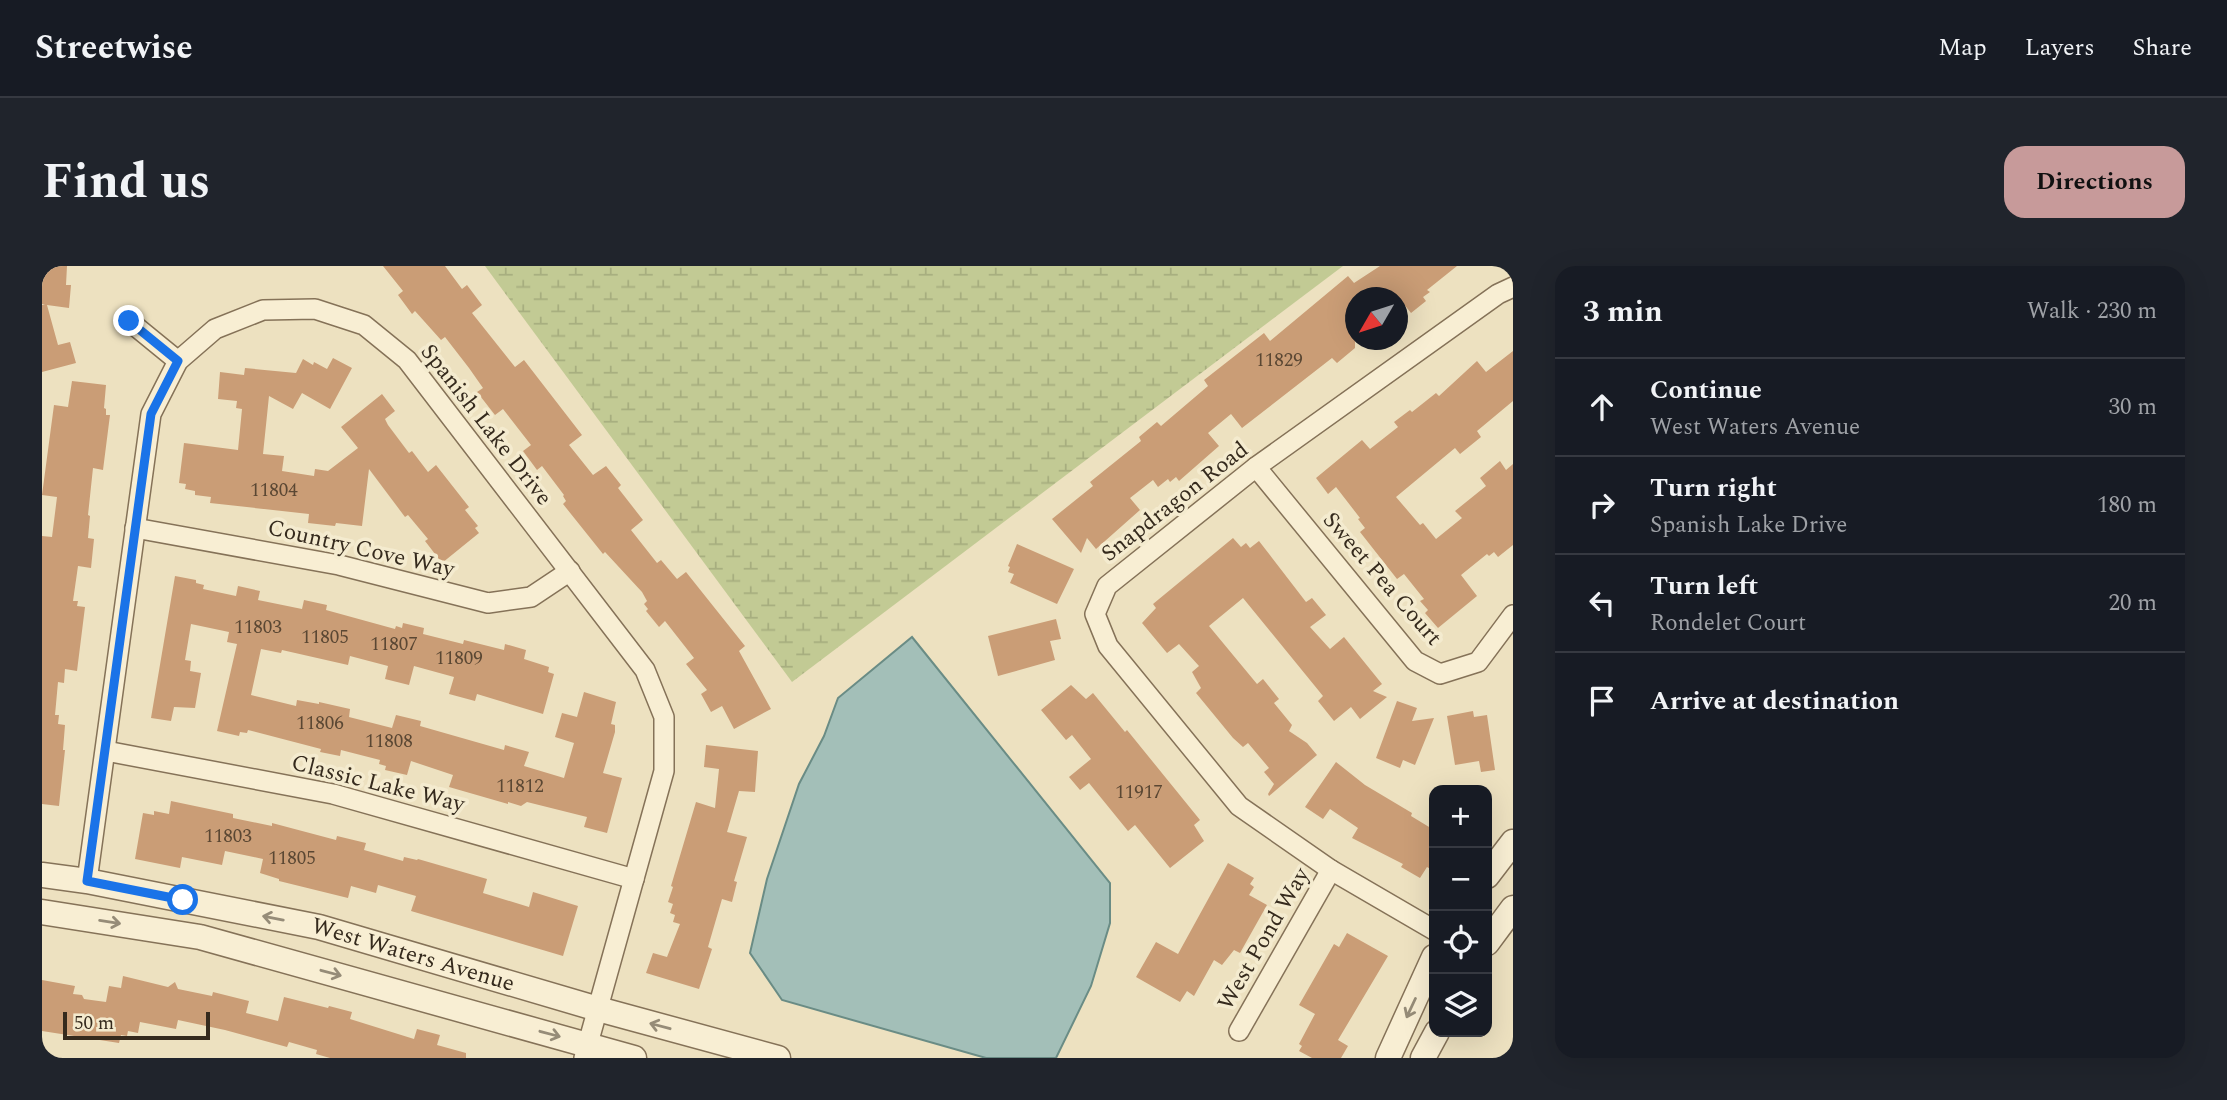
<!DOCTYPE html>
<html lang="en">
<head>
<meta charset="utf-8">
<style>
	:root { --surface:#171b24; --page:#20242c; --text:#f1f3f6; --muted:#9ea1a6; --line:#363941; --accent:#c79a9a }
	body { margin:0; font-family:Spectral,serif; background:var(--page); color:var(--text) }
	.controls { position:absolute; right:21px; bottom:21px; display:grid; overflow:hidden; border-radius:14px; box-shadow:0 7px 28px #0002 }
	.controls button { width:63px; height:63px; display:grid; place-items:center; padding:0; border:0; border-bottom:2px solid var(--line); background:var(--surface); color:var(--text); font:35px sans-serif }
	.compass { position:absolute; left:1303px; top:21px; width:63px; height:63px; border-radius:50%; background:var(--surface); box-shadow:0 7px 28px #0002; rotate:231deg }
	.scale { position:absolute; left:21px; bottom:18px; width:147px; box-sizing:border-box; padding-left:7px; border:4px solid #352a1d; border-top:0; font-size:19px; line-height:24px; white-space:nowrap; color:#352a1d; -webkit-text-stroke:5px #f4ebcf; paint-order:stroke }
	.stop { position:absolute; width:21px; height:21px; margin:-16px; border:5px solid #1a73e8; border-radius:50%; background:#fff }
	.stop.end { background:#1a73e8; border-color:#fff; box-shadow:0 2px 7px #0008 }
	.list { margin:0; padding:0; list-style:none }
	h2 { display:flex; justify-content:space-between; align-items:center; height:91px; margin:0; padding:0 28px; font-size:30px }
	h2 small { font-size:23px; font-weight:400; color:var(--muted) }
	.list li { display:grid; grid-template-columns:46px 1fr auto; gap:21px; align-items:center; box-sizing:border-box; height:98px; padding:0 28px; border-top:2px solid var(--line) }
	.list b { display:block; font-size:26px; white-space:nowrap }
	.list p { margin:0; font-size:23px; white-space:nowrap; color:var(--muted) }
	.list em { font-size:23px; font-style:normal; color:var(--muted) }
	.icon { flex:none; width:38px; height:38px; fill:none; stroke:currentColor; stroke-width:2; stroke-linecap:round; stroke-linejoin:round }
	.map { position:relative; flex:none; width:1471px; height:792px; overflow:hidden; border-radius:21px }
	header { display:flex; align-items:center; gap:42px; box-sizing:border-box; height:98px; padding:0 35px; background:var(--surface); border-bottom:2px solid var(--line) }
	header strong { font-size:33px }
	nav { display:flex; gap:38px; margin-inline-start:auto; font-size:24px }
	.intro { display:flex; align-items:center; justify-content:space-between; box-sizing:border-box; height:168px; padding:0 42px }
	h1 { margin:0; font-size:49px }
	.button { padding:18px 32px; border-radius:21px; background:var(--accent); color:#111; font-size:24px; font-weight:700 }
	main { display:flex; gap:42px; padding:0 42px }
	aside { flex:1; background:var(--surface); border-radius:21px; box-shadow:0 7px 28px #0002 }
	.map>svg:first-child { display:block }
	.wetland { fill:url(#wetland-marsh) }
	.water { fill:#a3bfb8; stroke:#6a8c85; stroke-width:2 }
	.building { fill:#ca9d76 }
	.lines { fill:none; stroke-linecap:round; stroke-linejoin:round }
	.minor-casing { stroke:#857258; stroke-width:22 }
	.tertiary-casing { stroke:#857258; stroke-width:27 }
	.minor { stroke:#f8eed3; stroke-width:19 }
	.tertiary { stroke:#f8eed3; stroke-width:24 }
	.oneway { stroke:#968c78 }
	.route { stroke:#1a73e8; stroke-width:9 }
	.labels { text-anchor:middle; dominant-baseline:central; stroke-width:7; stroke-linejoin:round; paint-order:stroke }
	.number-label { font-size:19px; fill:#5a4733 }
	.street-label { font-size:23px; fill:#352a1d; stroke:#f4ebcf }
</style>
</head>
<body>
<header>
<strong>Streetwise</strong>
<nav><a>Map</a><a>Layers</a><a>Share</a></nav>
</header>
<div class="intro"><h1>Find us</h1><a class="button">Directions</a></div>
<main>
<div class="map">
<svg width="1471" height="792" viewBox="0 0 1471 792">
	<defs>
		<pattern id="wetland-marsh" width="20" height="14" patternUnits="userSpaceOnUse" patternTransform="scale(1.75)"><rect width="20" height="14" fill="#c2ca94"/><path d="M1 5h8M5 5V1M11 12h8M15 12V8" fill="none" stroke="#a7ae7f"/></pattern>
	</defs>
	<rect width="100%" height="100%" fill="#ede1c0"/>
	<polygon class="wetland" points="443,0 1301,0 750,416"/>
	<polygon class="water" points="870,371 1068,617 1068,657 1049,720 1014,792 944,792 740,734 708,687 725,613 757,518 782,470 796,432"/>
	<g class="building">
		<polygon points="0,0 25,0 24,19 29,19 27,42 5,39 16,79 28,76 34,97 0,106 0,39 3,39 0,38"/>
		<polygon points="341,0 403,0 420,23 425,19 440,39 430,47 473,101 482,94 540,169 527,179 551,209 564,200 579,219 576,222 601,254 589,264 615,297 619,294 635,313 644,306 703,380 697,385 729,443 692,463 680,440 669,446 659,428 665,424 644,398 652,392 623,355 617,361 604,345 606,343 602,338 605,335 600,326 563,286 561,288 521,238 524,235 521,230 522,229 500,200 495,204 481,185 489,179 461,143 453,149 435,126 441,122 427,102 403,71 399,74 373,45 370,48 356,29 361,25"/>
		<polygon points="1338,0 1415,0 1385,24 1388,26 1381,31 1384,35 1369,47 1357,32 1313,32 1313,82 1295,97 1290,92 1200,162 1189,148 1166,167 1177,180 1137,215 1134,211 1128,216 1126,213 1116,221 1111,214 1088,232 1098,244 1054,283 1045,272 1039,287 1010,253 1051,220 1048,216 1099,175 1097,171 1115,156 1119,160 1166,120 1162,114 1222,67 1228,75 1306,10 1312,17"/>
		<polygon points="1471,85 1471,135 1435,165 1439,171 1418,188 1413,182 1354,231 1378,259 1381,257 1394,273 1420,252 1413,245 1444,220 1438,212 1458,195 1464,204 1471,198 1471,279 1456,291 1452,286 1447,290 1445,288 1419,309 1435,330 1396,362 1383,347 1386,344 1378,335 1382,333 1362,308 1355,313 1318,266 1323,262 1316,253 1318,252 1294,221 1286,228 1274,212 1320,174 1328,183 1356,161 1352,156 1368,144 1370,146 1394,127 1397,130 1435,95 1444,106"/>
		<polygon points="291,92 310,102 288,143 260,127 251,143 227,130 221,188 242,190 240,205 272,210 273,203 286,205 316,182 299,161 340,128 353,145 343,153 346,159 367,187 370,185 386,206 394,199 427,241 423,244 436,260 433,262 437,267 400,297 383,275 386,273 366,249 363,251 327,203 320,260 294,257 293,260 266,257 267,248 168,237 169,231 153,229 153,225 143,223 144,218 137,217 142,177 196,184 200,143 194,142 195,135 176,133 178,106 202,109 203,102 254,107 261,93 271,99 272,96 285,103"/>
		<polygon points="30,115 64,119 62,142 64,143 64,149 68,149 61,204 51,202 46,249 48,250 46,272 52,273 49,302 36,300 31,335 36,335 35,340 43,341 35,405 23,403 22,417 16,416 13,449 17,449 16,458 23,459 21,484 23,484 17,540 0,538 0,270 10,271 15,231 0,229 12,139 26,141"/>
		<polygon points="1191,272 1199,281 1204,277 1208,282 1217,275 1264,336 1270,332 1284,349 1268,361 1288,383 1302,371 1340,418 1331,425 1345,431 1318,453 1309,441 1292,455 1276,435 1281,430 1201,332 1167,360 1215,418 1221,413 1237,433 1232,437 1250,459 1247,465 1265,477 1275,489 1227,530 1226,528 1232,518 1222,506 1227,502 1206,477 1201,481 1191,472 1154,427 1159,422 1150,406 1157,400 1137,378 1125,387 1100,357 1114,342 1111,338"/>
		<polygon points="975,278 1032,303 1015,338 968,317 972,308 966,306 968,301 966,300"/>
		<polygon points="133,310 154,314 154,317 162,319 161,323 194,330 196,320 218,325 216,334 260,343 262,334 285,339 284,344 353,363 354,360 360,362 361,357 382,362 381,368 421,378 422,374 462,384 463,378 484,384 482,393 507,401 506,406 512,408 501,448 435,428 433,435 407,428 412,411 372,400 367,419 343,413 346,400 308,390 306,399 240,384 239,387 219,383 209,429 254,440 255,434 277,438 277,436 308,443 307,451 350,462 354,449 379,455 378,460 462,484 463,479 487,486 482,500 522,512 532,477 513,471 520,447 535,451 542,426 574,436 569,458 573,459 573,466 561,507 580,512 565,567 542,561 545,551 485,536 479,540 466,536 466,538 407,521 411,509 369,495 365,509 343,504 344,500 337,498 338,494 299,484 298,490 278,486 279,483 206,464 205,467 198,466 197,470 175,465 195,378 185,376 187,366 149,358 143,394 149,395 148,405 159,407 153,442 132,441 129,455 109,452"/>
		<polygon points="1014,353 1019,373 1008,375 1013,394 956,410 946,370"/>
		<polygon points="1029,419 1044,433 1051,427 1083,466 1085,464 1158,554 1152,559 1162,575 1128,602 1093,559 1086,565 1047,517 1038,524 1027,511 1049,493 1030,469 1024,474 999,444"/>
		<polygon points="1355,435 1375,442 1370,455 1392,452 1373,499 1361,494 1358,502 1334,492"/>
		<polygon points="1431,445 1432,451 1445,449 1453,504 1439,506 1437,495 1413,499 1405,450"/>
		<polygon points="664,479 716,485 713,526 697,525 685,566 705,571 692,615 695,616 690,636 680,633 666,681 670,683 657,723 604,707 611,687 625,691 638,658 631,656 633,649 628,647 631,638 626,636 631,621 629,620 654,536 673,542 677,503 662,501"/>
		<polygon points="1294,496 1323,519 1370,547 1369,550 1392,564 1392,605 1385,601 1378,612 1359,601 1361,598 1310,572 1316,562 1288,543 1281,553 1263,541"/>
		<polygon points="129,535 191,548 191,552 230,560 230,557 294,574 295,570 324,577 322,584 361,595 362,591 375,594 376,593 414,604 445,613 441,627 487,641 491,626 536,640 521,690 369,645 374,630 336,619 334,627 309,620 306,632 237,615 237,613 218,607 221,593 183,585 180,599 140,591 138,602 93,593 101,547 112,549 112,545 127,548"/>
		<polygon points="1186,597 1212,612 1208,618 1212,621 1207,629 1225,639 1198,687 1192,684 1180,699 1172,694 1152,730 1145,725 1138,736 1094,711 1114,676 1136,688"/>
		<polygon points="1305,667 1346,690 1296,774 1306,780 1299,792 1270,792 1257,785 1260,780 1257,778 1273,748 1257,739 1292,678 1297,681"/>
		<polygon points="81,710 126,721 133,716 136,723 170,730 171,726 207,735 204,747 236,755 242,731 286,742 287,740 310,746 308,753 372,773 375,763 398,769 395,779 424,787 424,792 288,792 274,788 275,784 247,776 245,781 183,764 136,754 134,763 98,756 96,767 86,765 85,770 79,769 77,777 0,765 0,714 33,720 31,728 40,729 42,733 64,736 67,720 79,722"/>
	</g>
	<g class="lines">
		<g class="minor-casing">
			<g id="minor">
				<polyline points="87,55 136,95"/>
				<polyline points="1214,201 1373,395 1398,408 1436,396 1471,349"/>
				<polyline points="93,262 297,299 446,337 489,331 528,305"/>
				<polyline points="64,485 291,528 592,613"/>
				<polyline points="45,615 109,148 136,95 173,63 221,44 273,43 322,59 365,94 603,404 622,451 622,505 542,792"/>
				<polyline points="1392,664 1289,604 1197,540 1066,380 1053,348 1065,320 1214,201 1456,28 1471,21"/>
				<polyline points="1197,765 1289,604"/>
			</g>
		</g>
		<g class="tertiary-casing">
			<g id="tertiary">
				<path id="s1" d="M0,609L45,615L277,661L556,743L736,792"/>
				<polyline points="1445,610 1471,576"/>
				<polyline points="0,646 158,671 592,792"/>
				<polyline points="1445,677 1471,642"/>
				<polyline points="1346,792 1392,691"/>
				<polyline points="1381,792 1395,766"/>
			</g>
		</g>
		<use href="#minor" class="minor"/>
		<use href="#tertiary" class="tertiary"/>
	</g>
	<defs><path id="oneway-shaft" d="M-6 0H5M1.5-3L5.5 0L1.5 3" fill="none" stroke-width="1.6" stroke-linecap="round" stroke-linejoin="round" transform="scale(1.75)"/></defs>
	<g class="oneway">
		<use href="#oneway-shaft" transform="translate(231 652) rotate(-169)"/>
		<use href="#oneway-shaft" transform="translate(68 656) rotate(9)"/>
		<use href="#oneway-shaft" transform="translate(289 707) rotate(15)"/>
		<use href="#oneway-shaft" transform="translate(1369 742) rotate(115)"/>
		<use href="#oneway-shaft" transform="translate(618 760) rotate(-165)"/>
		<use href="#oneway-shaft" transform="translate(508 768) rotate(15)"/>
	</g>
	<g class="lines">
		<polyline class="route" points="87,55 136,95 109,148 45,615 141,634"/>
	</g>
	<g class="labels">
		<g class="number-label">
			<text x="1237" y="94">11829</text>
			<text x="232" y="224">11804</text>
			<text x="216" y="361">11803</text>
			<text x="283" y="371">11805</text>
			<text x="352" y="378">11807</text>
			<text x="417" y="392">11809</text>
			<text x="278" y="457">11806</text>
			<text x="347" y="475">11808</text>
			<text x="478" y="520">11812</text>
			<text x="1097" y="526">11917</text>
			<text x="186" y="570">11803</text>
			<text x="250" y="592">11805</text>
		</g>
		<g class="street-label">
			<text transform="translate(444 159) rotate(52)">Spanish Lake Drive</text>
			<text transform="translate(1133 236) rotate(-38)">Snapdragon Road</text>
			<text transform="translate(319 283) rotate(13)">Country Cove Way</text>
			<text transform="translate(1340 313) rotate(49)">Sweet Pea Court</text>
			<text transform="translate(336 518) rotate(14)">Classic Lake Way</text>
			<text transform="translate(1222 673) rotate(-60)">West Pond Way</text>
			<text stroke="none"><textPath href="#s1" startOffset="380">West Waters Avenue</textPath></text>
		</g>
	</g>
</svg>
<div class="controls">
<button>+</button>
<button>−</button>
<button><svg class="icon" aria-label="locate" viewBox="0 0 24 24"><circle cx="12" cy="12" r="6"/><path d="M12 2v4M12 18v4M2 12h4M18 12h4"/></svg></button>
<button><svg class="icon" aria-label="layers" viewBox="0 0 24 24"><path d="M12 4l9 5-9 5-9-5zM3 14l9 5 9-5"/></svg></button>
</div>
<svg class="compass" viewBox="-18 -18 36 36"><path d="M0-13l5 13h-10z" fill="#e53935"/><path d="M0 13l5-13h-10z" fill="#9ea1a6"/></svg>
<div class="scale">50 m</div>
<div class="stop" style="left:141px;top:634px"></div>
<div class="stop end" style="left:87px;top:55px"></div>
</div>
<aside>
<h2>3 min<small>Walk · 230 m</small></h2>
<ul class="list">
<li><svg class="icon" aria-label="ahead" viewBox="0 0 24 24"><path d="M12 20V5M6 11l6-6 6 6"/></svg><div><b>Continue</b><p>West Waters Avenue</p></div><em>30 m</em></li>
<li><svg class="icon" aria-label="right" viewBox="0 0 24 24"><path d="M7 20v-9h11M14 6l5 5-5 5"/></svg><div><b>Turn right</b><p>Spanish Lake Drive</p></div><em>180 m</em></li>
<li><svg class="icon" aria-label="left" viewBox="0 0 24 24"><path d="M17 20v-9H6M10 6l-5 5 5 5"/></svg><div><b>Turn left</b><p>Rondelet Court</p></div><em>20 m</em></li>
<li><svg class="icon" aria-label="arrive" viewBox="0 0 24 24"><path d="M6 21V4h12l-3 4 3 4H6"/></svg><div><b>Arrive at destination</b></div></li>
</ul>
</aside>
</main>
</body>
</html>
